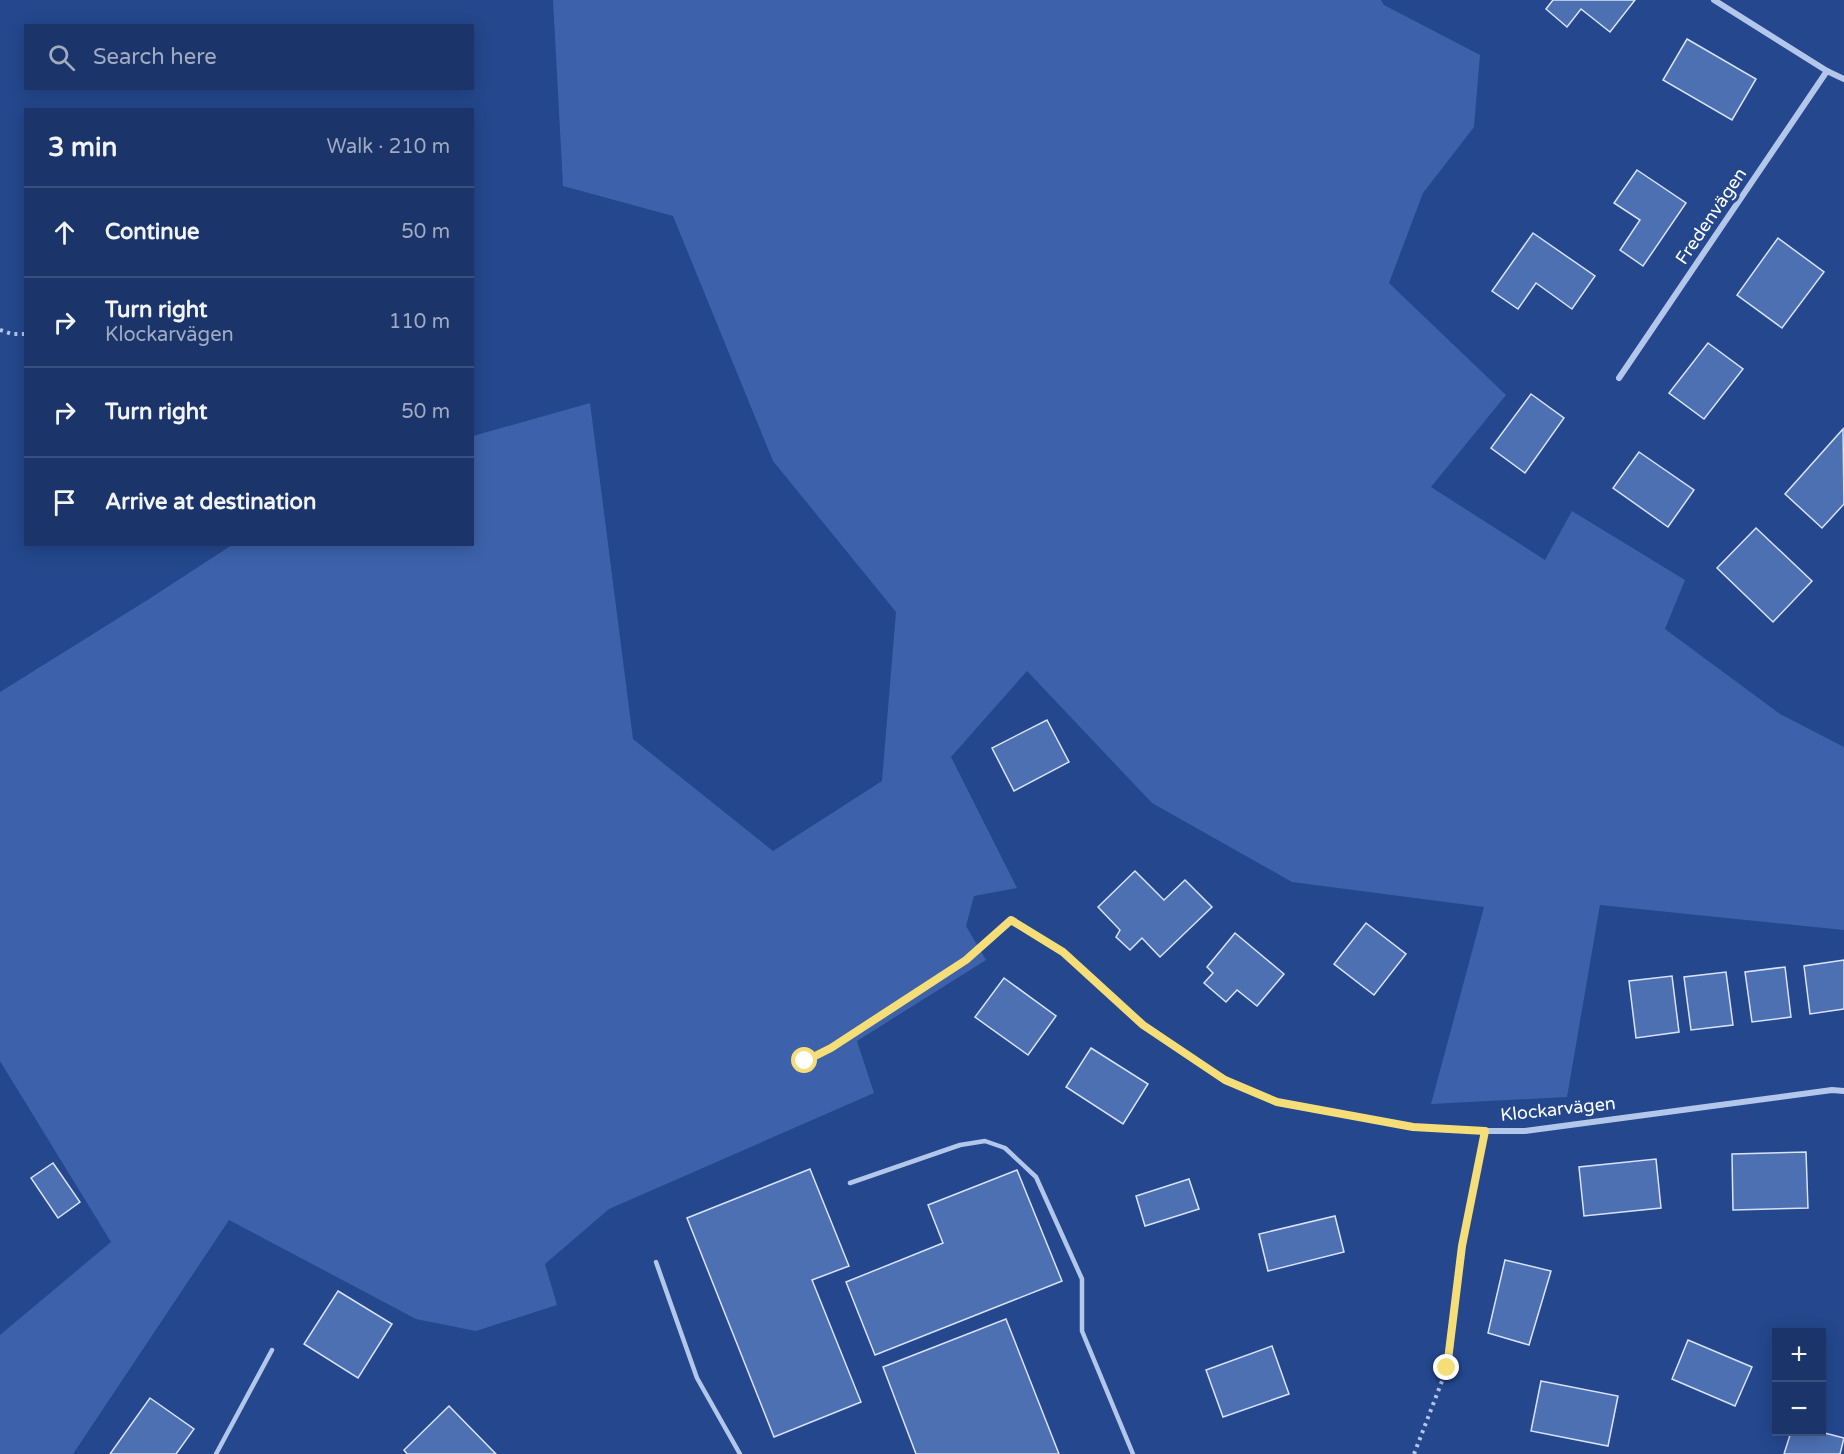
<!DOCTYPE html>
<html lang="en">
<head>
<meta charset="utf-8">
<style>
	:root { --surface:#1b356a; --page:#243d70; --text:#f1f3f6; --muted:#a0abc1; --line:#39507e }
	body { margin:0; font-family:"Varela Round",sans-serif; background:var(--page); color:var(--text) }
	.controls { position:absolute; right:18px; bottom:18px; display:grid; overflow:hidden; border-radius:0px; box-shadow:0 3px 15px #0003 }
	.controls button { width:54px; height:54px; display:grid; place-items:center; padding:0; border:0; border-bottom:2px solid var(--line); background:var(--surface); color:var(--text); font:30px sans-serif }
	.stop { position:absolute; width:18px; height:18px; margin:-14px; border:4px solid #f5de77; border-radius:50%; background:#fff }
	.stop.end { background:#f5de77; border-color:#fff; box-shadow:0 2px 6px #0008 }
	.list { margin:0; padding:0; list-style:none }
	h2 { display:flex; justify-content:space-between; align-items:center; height:78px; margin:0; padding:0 24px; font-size:26px }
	h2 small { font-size:20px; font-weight:400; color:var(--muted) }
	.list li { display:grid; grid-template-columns:39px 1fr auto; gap:18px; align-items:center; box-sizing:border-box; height:90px; padding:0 24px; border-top:2px solid var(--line) }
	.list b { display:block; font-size:22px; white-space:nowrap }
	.list p { margin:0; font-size:20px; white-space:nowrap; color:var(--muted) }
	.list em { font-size:20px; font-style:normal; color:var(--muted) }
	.icon { flex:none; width:33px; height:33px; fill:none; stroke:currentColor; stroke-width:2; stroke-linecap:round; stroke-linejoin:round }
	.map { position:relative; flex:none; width:1844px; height:1454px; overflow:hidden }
	.search { position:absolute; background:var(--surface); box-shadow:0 3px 15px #0003; left:24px; top:24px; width:450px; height:66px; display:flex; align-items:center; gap:15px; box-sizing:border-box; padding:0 21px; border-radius:0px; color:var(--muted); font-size:22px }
	.panel { position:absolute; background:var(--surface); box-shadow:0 3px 15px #0003; left:24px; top:108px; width:450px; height:438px; border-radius:0px }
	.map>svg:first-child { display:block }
	.green { fill:#3d62ab }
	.building { fill:#4d70b3; stroke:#d8e3f8; stroke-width:1.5 }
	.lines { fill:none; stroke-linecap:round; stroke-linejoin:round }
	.path { stroke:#b3c7eb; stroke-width:4; stroke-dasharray:3 4.5; stroke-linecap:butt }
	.lane { stroke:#b3c7eb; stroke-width:4.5 }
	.street { stroke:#b3c7eb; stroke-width:6 }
	.route { stroke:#f5de77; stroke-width:8 }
	.labels { text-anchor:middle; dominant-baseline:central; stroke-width:6; stroke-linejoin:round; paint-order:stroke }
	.street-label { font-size:18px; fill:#fff; stroke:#24478d }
</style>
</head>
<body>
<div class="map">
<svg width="1844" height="1454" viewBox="0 0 1844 1454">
	<rect width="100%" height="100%" fill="#24478d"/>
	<polygon class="green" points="553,0 1381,0 1384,5 1480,55 1474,127 1423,193 1389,283 1506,395 1431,487 1545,560 1572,511 1685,580 1665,629 1780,714 1844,747 1844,930 1600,905 1567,1097 1431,1104 1484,907 1292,882 1152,803 1027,671 951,757 1017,888 974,896 966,926 986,960 857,1041 874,1093 609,1209 545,1264 557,1305 476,1331 416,1319 229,1220 73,1454 0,1454 0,1335 111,1242 0,1061 0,692 149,599 232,545 472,544 473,436 590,403 633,739 773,851 882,781 896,612 773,461 673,216 563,186"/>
	<g class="building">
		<polygon points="1553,0 1635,0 1610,32 1581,9 1567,27 1546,9"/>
		<polygon points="1687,39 1756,79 1732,120 1663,80"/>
		<polygon points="1637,170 1686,203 1643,266 1620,250 1640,220 1614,203"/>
		<polygon points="1533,233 1595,276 1572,309 1536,283 1518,309 1492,291"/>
		<polygon points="1778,238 1824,272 1782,328 1737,295"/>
		<polygon points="1708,343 1743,369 1704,419 1669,393"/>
		<polygon points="1531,394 1564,418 1525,473 1491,448"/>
		<polygon points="1843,429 1844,504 1822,528 1785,494"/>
		<polygon points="1639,452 1694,490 1668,527 1613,488"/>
		<polygon points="1756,528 1812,581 1773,622 1717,568"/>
		<polygon points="1047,720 1069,762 1014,791 992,748"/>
		<polygon points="1135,871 1164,900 1185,880 1212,907 1160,957 1142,938 1130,950 1116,937 1120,930 1098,907"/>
		<polygon points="1366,923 1406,954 1374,995 1334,964"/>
		<polygon points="1235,933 1284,974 1257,1006 1237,990 1226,1002 1204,983 1213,973 1207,967"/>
		<polygon points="1844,960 1844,1009 1810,1014 1804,966"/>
		<polygon points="1785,967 1791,1017 1752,1022 1745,972"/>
		<polygon points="1726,972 1733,1025 1691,1030 1684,977"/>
		<polygon points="1672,976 1679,1032 1636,1038 1629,981"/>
		<polygon points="1004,978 1056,1016 1028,1055 975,1017"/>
		<polygon points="1091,1048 1148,1084 1123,1124 1066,1087"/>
		<polygon points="1806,1152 1808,1208 1733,1210 1732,1154"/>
		<polygon points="1656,1159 1661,1208 1584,1216 1579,1167"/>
		<polygon points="53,1163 80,1202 58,1218 31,1178"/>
		<polygon points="810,1169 849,1266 812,1280 861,1402 774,1437 687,1218"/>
		<polygon points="1017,1170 1062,1281 875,1355 846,1282 943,1243 928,1205"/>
		<polygon points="1189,1179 1199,1209 1145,1226 1136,1196"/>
		<polygon points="1335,1216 1344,1252 1268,1271 1259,1234"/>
		<polygon points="1505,1260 1551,1271 1529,1345 1488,1333"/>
		<polygon points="338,1291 392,1324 358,1378 304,1344"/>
		<polygon points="1006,1319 1059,1454 916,1454 883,1367"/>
		<polygon points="1688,1340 1752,1367 1735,1406 1672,1379"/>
		<polygon points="1272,1346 1289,1394 1223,1417 1206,1370"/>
		<polygon points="1541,1381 1618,1396 1608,1446 1531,1431"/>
		<polygon points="150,1398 194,1429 176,1454 110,1454"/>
		<polygon points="449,1406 496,1454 407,1454 404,1450"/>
		<polygon points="1791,1432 1821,1432 1844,1438 1840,1454 1784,1454"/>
	</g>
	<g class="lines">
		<g class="path">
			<polyline points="0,330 12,334 26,334"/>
			<polyline points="805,1061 831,1048 966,960 997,932"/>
			<polyline points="1414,1454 1447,1368 1462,1246 1482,1149"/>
		</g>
		<g class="lane">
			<polyline points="850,1183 960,1145 985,1141 1005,1148 1036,1177 1082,1279 1082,1331 1133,1454"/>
			<polyline points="656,1262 697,1378 740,1454"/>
			<polyline points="216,1454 272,1350"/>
		</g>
		<g class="street">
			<polyline points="1714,0 1827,71 1844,79"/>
			<polyline points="1619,378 1827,71"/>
			<polyline points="1011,920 1063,952 1143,1025 1225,1080 1277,1102 1413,1127 1485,1131 1525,1131 1832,1090 1844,1091"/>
		</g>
	</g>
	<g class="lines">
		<polyline class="route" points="805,1061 831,1048 966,960 1011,920 1063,952 1143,1025 1225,1080 1277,1102 1413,1127 1485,1131 1462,1246 1447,1368"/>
	</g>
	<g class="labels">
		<g class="street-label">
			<text transform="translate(1711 216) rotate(-56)">Fredenvägen</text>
			<text transform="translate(1558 1109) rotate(-6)">Klockarvägen</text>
		</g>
	</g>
</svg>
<div class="controls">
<button>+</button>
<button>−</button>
</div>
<div class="stop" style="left:805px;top:1061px"></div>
<div class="stop end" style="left:1447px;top:1368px"></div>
<div class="search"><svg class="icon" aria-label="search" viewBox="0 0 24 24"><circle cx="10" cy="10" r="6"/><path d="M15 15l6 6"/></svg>Search here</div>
<section class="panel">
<h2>3 min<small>Walk · 210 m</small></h2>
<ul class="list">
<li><svg class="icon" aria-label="ahead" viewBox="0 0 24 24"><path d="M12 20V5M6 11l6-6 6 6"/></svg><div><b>Continue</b></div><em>50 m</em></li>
<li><svg class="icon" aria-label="right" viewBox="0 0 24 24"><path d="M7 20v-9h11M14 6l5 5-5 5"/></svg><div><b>Turn right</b><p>Klockarvägen</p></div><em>110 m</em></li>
<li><svg class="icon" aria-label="right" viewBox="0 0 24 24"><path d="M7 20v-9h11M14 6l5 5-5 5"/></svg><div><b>Turn right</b></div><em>50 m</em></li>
<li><svg class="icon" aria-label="arrive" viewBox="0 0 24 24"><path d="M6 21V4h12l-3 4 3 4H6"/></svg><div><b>Arrive at destination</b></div></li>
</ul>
</section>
</div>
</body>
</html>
